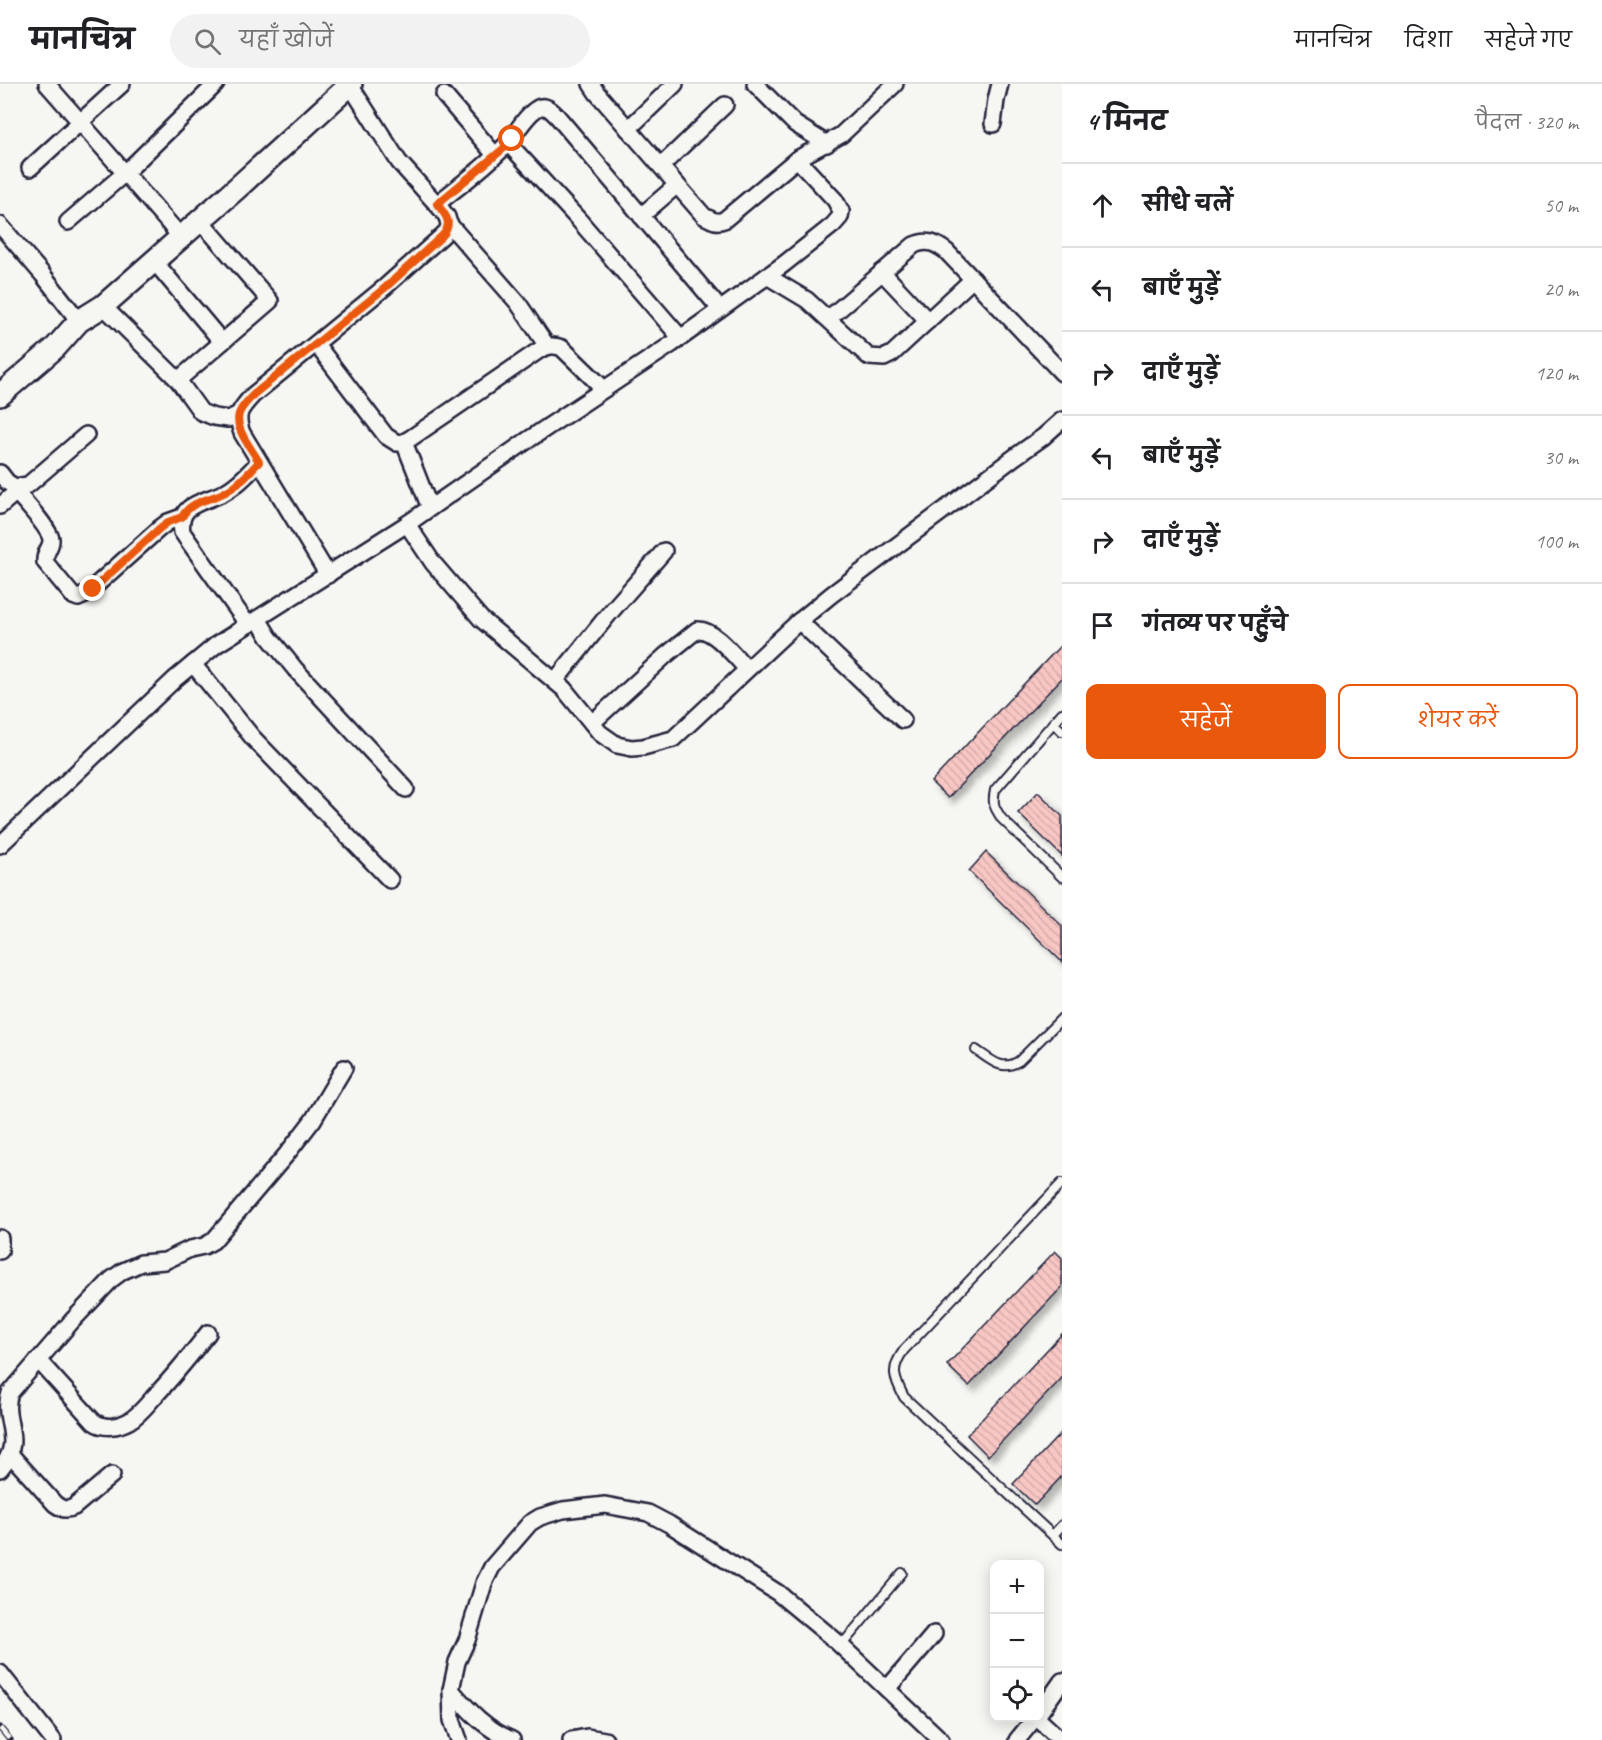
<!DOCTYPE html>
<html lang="hi">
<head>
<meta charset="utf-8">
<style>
	:root { --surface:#fff; --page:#f2f2f2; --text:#202124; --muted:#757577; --line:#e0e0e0; --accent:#ea580c }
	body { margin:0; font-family:Caveat,"Playpen Sans Deva",sans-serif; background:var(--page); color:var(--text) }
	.controls { position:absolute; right:18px; bottom:18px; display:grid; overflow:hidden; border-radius:12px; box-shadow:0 3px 15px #0003 }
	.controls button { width:54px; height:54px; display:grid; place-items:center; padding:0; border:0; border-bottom:2px solid var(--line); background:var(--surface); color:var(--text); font:30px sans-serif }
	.stop { position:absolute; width:18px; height:18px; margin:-14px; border:4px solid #ea580c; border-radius:50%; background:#fff }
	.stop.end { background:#ea580c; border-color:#fff; box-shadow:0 2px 6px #0008 }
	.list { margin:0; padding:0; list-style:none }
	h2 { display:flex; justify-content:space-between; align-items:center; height:78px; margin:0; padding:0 24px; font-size:26px }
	h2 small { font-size:20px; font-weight:400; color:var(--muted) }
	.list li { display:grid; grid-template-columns:39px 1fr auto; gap:18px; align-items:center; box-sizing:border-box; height:84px; padding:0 24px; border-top:2px solid var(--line) }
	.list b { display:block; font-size:22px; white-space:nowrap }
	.list em { font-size:20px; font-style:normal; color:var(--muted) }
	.actions { display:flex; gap:12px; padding:18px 24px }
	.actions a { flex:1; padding:14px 0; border:2px solid var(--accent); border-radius:12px; text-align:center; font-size:21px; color:var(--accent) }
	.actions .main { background:var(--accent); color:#fff }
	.icon { flex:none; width:33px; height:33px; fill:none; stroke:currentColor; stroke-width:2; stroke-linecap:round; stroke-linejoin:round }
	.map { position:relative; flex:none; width:1062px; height:1656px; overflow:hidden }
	header { display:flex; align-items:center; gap:36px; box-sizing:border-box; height:84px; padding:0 30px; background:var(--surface); border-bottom:2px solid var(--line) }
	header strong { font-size:28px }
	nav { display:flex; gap:33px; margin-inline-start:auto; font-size:21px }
	.search { width:420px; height:54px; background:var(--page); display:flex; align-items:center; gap:15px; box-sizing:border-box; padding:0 21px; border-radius:33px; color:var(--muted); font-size:22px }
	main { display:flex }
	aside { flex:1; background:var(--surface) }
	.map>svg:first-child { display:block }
	.building { fill:url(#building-back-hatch); stroke:#22223b; stroke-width:1.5; filter:url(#shadow) }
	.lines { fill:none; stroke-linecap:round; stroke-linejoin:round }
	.lane-casing { stroke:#22223b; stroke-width:12 }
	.street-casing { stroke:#22223b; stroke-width:20 }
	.secondary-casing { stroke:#22223b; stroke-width:26 }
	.lane { stroke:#f6f6f2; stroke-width:8 }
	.street { stroke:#f6f6f2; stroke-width:15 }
	.secondary { stroke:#f6f6f2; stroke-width:21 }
	.rail-casing { stroke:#22223b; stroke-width:7 }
	.rail { stroke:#f6f6f2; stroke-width:4.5; stroke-dasharray:14; stroke-linecap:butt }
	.route { stroke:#ea580c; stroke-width:8 }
</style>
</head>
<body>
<header>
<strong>मानचित्र</strong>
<div class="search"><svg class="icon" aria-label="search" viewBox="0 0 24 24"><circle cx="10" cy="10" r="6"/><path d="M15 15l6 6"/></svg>यहाँ खोजें</div>
<nav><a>मानचित्र</a><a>दिशा</a><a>सहेजे गए</a></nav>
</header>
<main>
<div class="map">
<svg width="1062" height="1656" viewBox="0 0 1062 1656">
	<defs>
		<pattern id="building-back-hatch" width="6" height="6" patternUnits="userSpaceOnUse" patternTransform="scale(1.5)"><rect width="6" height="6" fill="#f8c7c4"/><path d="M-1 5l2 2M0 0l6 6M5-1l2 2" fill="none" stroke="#d4aba9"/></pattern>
		<filter id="shadow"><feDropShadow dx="5.5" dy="5.5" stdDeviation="3" flood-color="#0004"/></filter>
	</defs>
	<rect width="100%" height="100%" fill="#f6f6f2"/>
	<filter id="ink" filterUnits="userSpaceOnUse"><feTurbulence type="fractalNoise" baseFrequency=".0167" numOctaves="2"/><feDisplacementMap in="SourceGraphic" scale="12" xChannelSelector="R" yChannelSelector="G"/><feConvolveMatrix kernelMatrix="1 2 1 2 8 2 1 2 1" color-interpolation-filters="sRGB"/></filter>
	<g filter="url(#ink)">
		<g class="building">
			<polygon points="1062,560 1062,594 948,714 931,698"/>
			<polygon points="1038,708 1062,732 1062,772 1018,729"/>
			<polygon points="986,768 1062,842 1062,878 969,787"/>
			<polygon points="1055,1167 1062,1174 1062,1203 969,1302 947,1281"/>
			<polygon points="1062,1250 1062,1294 988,1372 967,1351"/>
			<polygon points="1062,1348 1062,1392 1035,1421 1013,1400"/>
		</g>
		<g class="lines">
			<g class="lane-casing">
				<g id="lane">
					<path d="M1062,629L995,706C992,720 994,723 1002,735L1062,793"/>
					<polyline points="1053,639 1062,647"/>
					<path d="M976,966C991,976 1002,988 1019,977L1062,934"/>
					<path d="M1062,1099L904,1266C890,1285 894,1294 904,1313L1062,1460"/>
					<polyline points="1053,1451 1062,1441"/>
					<polyline points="841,1562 902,1489"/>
				</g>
			</g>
			<g class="street-casing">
				<g id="street">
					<polyline points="47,0 181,153"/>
					<path d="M591,0L597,9L704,132C712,136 716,139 724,136L797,75L841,51L895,0"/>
					<polyline points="755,0 795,40 827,60"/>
					<polyline points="444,11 495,71"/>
					<polyline points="993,40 996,16 1000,0"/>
					<polyline points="628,45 675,0"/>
					<polyline points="508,59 578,135 680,253"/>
					<polyline points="661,82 725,21"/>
					<polyline points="30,84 122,0"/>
					<path d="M437,120C459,102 484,84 504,63C515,52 525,31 538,24C546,20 552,27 557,32L720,225"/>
					<polyline points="641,132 677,101"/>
					<polyline points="68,138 125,89 216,0"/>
					<polyline points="449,140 518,219 547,262"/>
					<polyline points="0,141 43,191 79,237"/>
					<polyline points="154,177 222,258"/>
					<polyline points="882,188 928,237"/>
					<polyline points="767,192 807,216 869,273 884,274 892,270 973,195"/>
					<polyline points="103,222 178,296 201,328 214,333 228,335 239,330"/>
					<path d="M829,234L914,161C927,155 935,159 946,167L1062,289"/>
					<path d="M316,260L386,352L397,359L404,358L411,354L538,267C547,262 553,260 562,264L604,305"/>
					<polyline points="178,296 270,217 200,136"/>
					<polyline points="404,358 430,424"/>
					<polyline points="0,389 7,398 15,403 28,401 86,351"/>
					<path d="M16,408C24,417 49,444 51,455C52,464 44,467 45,478L73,512L78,514L85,511L160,444L168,438L182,433"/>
					<polyline points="0,422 22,403"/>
					<polyline points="407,440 433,479 481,535 564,605 600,649 617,661 632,664 643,663 673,655 797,539 831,511 1016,372 1043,353 1062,336"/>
					<path d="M328,491L242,349C235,330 240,325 253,311L385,203L442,152L448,146L449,140L447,133L442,126L399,78L350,1"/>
					<polyline points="258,535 269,553 295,585 406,705"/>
					<polyline points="799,537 903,636"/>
					<path d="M248,541L182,448C177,416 209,419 228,406C240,399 250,388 259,378"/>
					<polyline points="193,580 253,654 390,796"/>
					<polyline points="555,597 608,531 664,467"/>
					<path d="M592,639L665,572L697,546C714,544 736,574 747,585"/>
					<polyline points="0,761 175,595 216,561 407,440 525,358 672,260 784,180 833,141 840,133 841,127 835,116 797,75"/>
					<polyline points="0,1154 0,1167"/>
					<path d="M38,1276L94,1338C104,1345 118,1343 129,1337C139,1331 146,1322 153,1314C173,1293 190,1272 208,1249"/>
					<path d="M10,1370L55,1420C62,1425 66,1427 74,1423L112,1391"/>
					<path d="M0,1385C26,1355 0,1336 10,1309L72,1237L112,1195L123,1187L141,1179L165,1177L190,1165L204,1162L213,1157L286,1071L313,1036L344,984"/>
					<polyline points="0,1589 53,1656"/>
					<polyline points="887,1605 934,1550"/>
					<path d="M451,1606C469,1627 487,1646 512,1656"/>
					<polyline points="1040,1628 1062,1597"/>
					<polyline points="1037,1634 1061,1656"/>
					<polyline points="459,1656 452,1636 451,1606 457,1578 467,1556 484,1499 492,1483 530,1439 540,1433 563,1426 605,1421 648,1429 669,1440 778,1509 836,1557 941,1656"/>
					<polyline points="571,1656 587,1653 605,1656"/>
					<polyline points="1017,1656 1035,1634"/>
				</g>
			</g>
			<g class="secondary-casing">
				<polyline id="secondary" points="0,311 56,263 79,237 103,222 154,177 237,104 351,0"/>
			</g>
			<use href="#lane" class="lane"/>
			<use href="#street" class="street"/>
			<use href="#secondary" class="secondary"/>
			<g class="rail-casing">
				<polyline id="rail" points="0,1644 10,1656"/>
			</g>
			<use href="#rail" class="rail"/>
		</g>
	</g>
	<g class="lines" filter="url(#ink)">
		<path class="route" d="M93,505L160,444L168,438L182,433C191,416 212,416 227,407C240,400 249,388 259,378C252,365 234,345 239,330C241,323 248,317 253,311L386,203L442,152C453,140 447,132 437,120L503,65L512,55"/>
	</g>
</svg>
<div class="controls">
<button>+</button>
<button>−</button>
<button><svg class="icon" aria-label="locate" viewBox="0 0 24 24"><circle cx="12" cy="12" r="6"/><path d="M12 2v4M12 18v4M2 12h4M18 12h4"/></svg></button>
</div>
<div class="stop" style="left:512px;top:55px"></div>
<div class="stop end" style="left:93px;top:505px"></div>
</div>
<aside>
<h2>4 मिनट<small>पैदल · 320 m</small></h2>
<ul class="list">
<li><svg class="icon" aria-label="ahead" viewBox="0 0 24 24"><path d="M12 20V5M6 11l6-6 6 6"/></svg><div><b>सीधे चलें</b></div><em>50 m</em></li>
<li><svg class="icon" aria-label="left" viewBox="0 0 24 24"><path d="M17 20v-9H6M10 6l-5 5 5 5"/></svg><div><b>बाएँ मुड़ें</b></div><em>20 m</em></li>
<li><svg class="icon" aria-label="right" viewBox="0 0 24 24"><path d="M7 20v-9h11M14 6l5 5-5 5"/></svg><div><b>दाएँ मुड़ें</b></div><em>120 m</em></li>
<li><svg class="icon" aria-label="left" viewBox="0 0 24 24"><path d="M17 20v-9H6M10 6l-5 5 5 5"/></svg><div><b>बाएँ मुड़ें</b></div><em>30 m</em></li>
<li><svg class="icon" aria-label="right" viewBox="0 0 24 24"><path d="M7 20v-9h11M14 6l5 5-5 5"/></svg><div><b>दाएँ मुड़ें</b></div><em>100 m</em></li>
<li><svg class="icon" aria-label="arrive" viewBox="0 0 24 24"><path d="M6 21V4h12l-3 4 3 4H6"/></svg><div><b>गंतव्य पर पहुँचे</b></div></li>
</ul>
<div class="actions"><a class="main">सहेजें</a><a>शेयर करें</a></div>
</aside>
</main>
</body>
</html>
